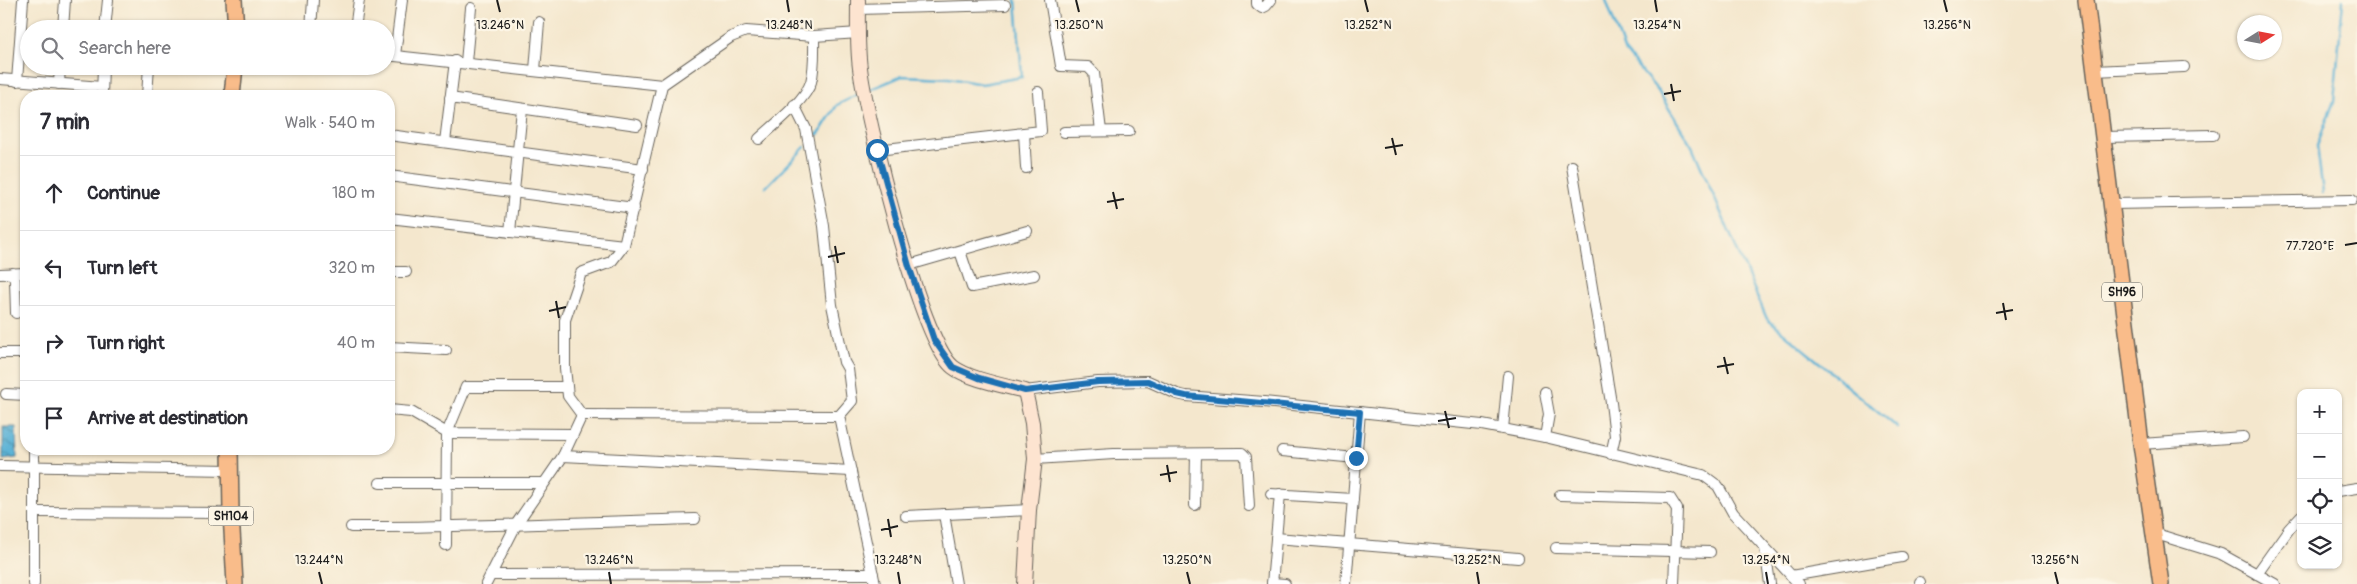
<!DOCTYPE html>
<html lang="en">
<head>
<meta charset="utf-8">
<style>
	:root { --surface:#fff; --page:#f2f2f3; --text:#2b2b33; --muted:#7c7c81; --line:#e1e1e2 }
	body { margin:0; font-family:Pangolin,sans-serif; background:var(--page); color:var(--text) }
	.controls { position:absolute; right:15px; bottom:15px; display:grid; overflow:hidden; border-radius:10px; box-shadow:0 1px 4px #0004 }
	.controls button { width:45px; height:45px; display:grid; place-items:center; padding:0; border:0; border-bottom:1px solid var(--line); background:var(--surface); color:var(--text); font:25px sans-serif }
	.compass { position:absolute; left:2237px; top:15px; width:45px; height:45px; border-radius:50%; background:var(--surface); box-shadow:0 1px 4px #0004; rotate:79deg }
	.stop { position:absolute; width:15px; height:15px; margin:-11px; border:4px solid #1f6fb2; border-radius:50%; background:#fff }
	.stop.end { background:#1f6fb2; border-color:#fff; box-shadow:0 1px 5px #0008 }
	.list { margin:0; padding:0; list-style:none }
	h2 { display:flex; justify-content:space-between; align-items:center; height:65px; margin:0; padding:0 20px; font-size:21px }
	h2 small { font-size:16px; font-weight:400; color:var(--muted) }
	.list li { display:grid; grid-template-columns:32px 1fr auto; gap:15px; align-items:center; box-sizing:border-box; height:75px; padding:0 20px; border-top:1px solid var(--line) }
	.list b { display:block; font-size:19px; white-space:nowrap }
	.list em { font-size:16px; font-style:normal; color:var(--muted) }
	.icon { flex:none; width:28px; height:28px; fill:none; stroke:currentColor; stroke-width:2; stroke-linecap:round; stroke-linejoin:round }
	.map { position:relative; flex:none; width:2357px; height:584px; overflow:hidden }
	.search { position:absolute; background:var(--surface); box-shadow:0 1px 4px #0004; left:20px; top:20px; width:375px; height:55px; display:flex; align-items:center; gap:12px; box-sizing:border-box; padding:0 18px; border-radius:28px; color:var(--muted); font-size:19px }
	.panel { position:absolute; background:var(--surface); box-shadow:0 1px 4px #0004; left:20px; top:90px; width:375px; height:365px; border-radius:20px }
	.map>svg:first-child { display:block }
	.water { fill:url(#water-waves); stroke:#3a6678 }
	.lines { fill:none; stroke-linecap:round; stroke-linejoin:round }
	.stream { stroke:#58b1d5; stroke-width:2.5 }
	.street-casing { stroke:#68635a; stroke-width:12 }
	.secondary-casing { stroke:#68635a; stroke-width:16 }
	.primary-casing { stroke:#68635a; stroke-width:18 }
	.street { stroke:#fff; stroke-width:10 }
	.secondary { stroke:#fde4d0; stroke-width:14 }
	.primary { stroke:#f9bc8a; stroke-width:15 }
	.route { stroke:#1f6fb2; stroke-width:6 }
	.ticks { fill:none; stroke:#1c1c1c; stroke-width:2 }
	.labels { text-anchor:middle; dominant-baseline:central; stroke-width:4.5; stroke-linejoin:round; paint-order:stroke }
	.shield { fill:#fcf5e5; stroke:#5f5d58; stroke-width:1 }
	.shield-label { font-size:12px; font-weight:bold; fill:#1c1c1c }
	.ticks-label { font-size:12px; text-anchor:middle; fill:#1c1c1c; stroke:#fcf5e5; stroke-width:4.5; stroke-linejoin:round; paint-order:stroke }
</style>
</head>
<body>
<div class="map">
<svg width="2357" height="584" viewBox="0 0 2357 584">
	<defs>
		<pattern id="water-waves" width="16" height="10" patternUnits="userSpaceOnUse" patternTransform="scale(1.25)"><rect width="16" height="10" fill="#58b1d5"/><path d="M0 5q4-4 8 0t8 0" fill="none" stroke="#488fac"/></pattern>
	</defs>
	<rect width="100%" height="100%" fill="#fcf5e5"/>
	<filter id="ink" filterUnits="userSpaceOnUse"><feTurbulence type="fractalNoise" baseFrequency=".02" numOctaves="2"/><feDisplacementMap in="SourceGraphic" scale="10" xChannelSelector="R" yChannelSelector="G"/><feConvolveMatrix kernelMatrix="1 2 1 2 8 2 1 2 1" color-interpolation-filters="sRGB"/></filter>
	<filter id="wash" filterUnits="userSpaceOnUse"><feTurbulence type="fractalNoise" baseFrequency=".0096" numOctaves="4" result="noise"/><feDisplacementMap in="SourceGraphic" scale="20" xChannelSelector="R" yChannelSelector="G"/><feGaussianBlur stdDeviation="1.12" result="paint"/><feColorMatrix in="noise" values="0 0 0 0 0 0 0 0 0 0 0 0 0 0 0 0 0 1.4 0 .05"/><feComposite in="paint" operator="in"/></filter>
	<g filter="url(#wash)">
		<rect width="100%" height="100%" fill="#f4e7cd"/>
		<polygon class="water" points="3,427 16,427 17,458 3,460"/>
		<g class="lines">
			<g class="stream">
				<polyline points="1606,0 1624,50 1658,91 1692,146 1767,319 1898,428"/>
				<polyline points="869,90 902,76 949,78 982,84 1022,77 1016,0"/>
				<polyline points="811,141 820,132 837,105 859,94"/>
				<polyline points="766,187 805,147"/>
				<polyline points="2323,193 2317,146 2334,101 2343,0"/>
			</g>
		</g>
	</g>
	<g filter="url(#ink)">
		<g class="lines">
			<g class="street-casing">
				<g id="street">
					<polyline points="1050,0 1061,66 1088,67 1094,73 1101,131"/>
					<polyline points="1257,0 1257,4 1262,8 1266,6 1271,0"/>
					<polyline points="858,9 1005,5"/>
					<polyline points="63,29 65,0"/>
					<polyline points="105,29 108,0"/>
					<polyline points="311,29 313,0"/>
					<polyline points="355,29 359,0"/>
					<polyline points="386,55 662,85"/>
					<polyline points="395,55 402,0"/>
					<polyline points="466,62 471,8"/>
					<polyline points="535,70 539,22"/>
					<polyline points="2094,71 2184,67"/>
					<polyline points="0,79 102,87"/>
					<polyline points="17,81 23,0"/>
					<polyline points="59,84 60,66"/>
					<polyline points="102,96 103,66"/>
					<polyline points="147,96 149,66"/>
					<polyline points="450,98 637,125"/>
					<polyline points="794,105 806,129 824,226 832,305 844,362 848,369 852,401 839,416 875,584"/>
					<polyline points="1064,132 1129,131"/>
					<polyline points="1024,133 1026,168"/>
					<polyline points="389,135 643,169"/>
					<polyline points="2103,137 2213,135"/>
					<path d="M759,139C774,125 805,101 811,82C815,67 814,51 814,36"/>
					<polyline points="445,142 455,61"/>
					<polyline points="877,150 1041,131 1038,92"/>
					<polyline points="1572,166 1611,403 1615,436 1611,454"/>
					<polyline points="389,176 634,208"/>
					<polyline points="2111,204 2352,200"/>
					<polyline points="389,218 624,245"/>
					<polyline points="510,232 522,109"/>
					<polyline points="960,251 972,287 1034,275"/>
					<polyline points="909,265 1027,231"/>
					<polyline points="389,272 406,272"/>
					<polyline points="12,273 15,280 16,313"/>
					<polyline points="0,274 26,273"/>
					<polyline points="389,347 446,350"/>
					<polyline points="0,353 26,353"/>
					<polyline points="1025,391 1098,382 1148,381 1177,394 1186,396 1264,402 1482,425 1545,437 1703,475 1718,486 1733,513 1799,584"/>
					<polyline points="1545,392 1549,414 1545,437"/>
					<polyline points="6,394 26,395"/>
					<polyline points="389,410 411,412 447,433 573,434"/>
					<polyline points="582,415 839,416"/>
					<polyline points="1503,429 1508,376"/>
					<polyline points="2141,444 2243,437"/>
					<polyline points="1282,451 1356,458"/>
					<polyline points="563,456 851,471"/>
					<polyline points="1035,459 1114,454 1242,453 1246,457 1249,506"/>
					<polyline points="0,466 230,470"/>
					<polyline points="380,483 543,483"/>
					<polyline points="2338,491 2357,488"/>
					<polyline points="1271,494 1353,499"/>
					<polyline points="1560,495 1670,498 1677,509 1674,584"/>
					<polyline points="1195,505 1196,454"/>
					<polyline points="35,512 231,513"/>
					<polyline points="944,514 956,584"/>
					<polyline points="906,516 1029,510"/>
					<path d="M351,527C466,528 580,522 695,519"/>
					<polyline points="2153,533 2221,554 2275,584"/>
					<polyline points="1276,538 1518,558"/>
					<polyline points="446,545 447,433 466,387 567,387"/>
					<polyline points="1556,548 1710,552"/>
					<polyline points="1765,548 1770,584"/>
					<polyline points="2257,574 2289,529 2301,516"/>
					<polyline points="491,575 873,574"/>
					<polyline points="1791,576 1902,557"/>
					<polyline points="1920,582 1920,584"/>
					<polyline points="1272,583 1285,584"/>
					<polyline points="34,584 34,449"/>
					<polyline points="486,584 517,523 563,456 582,415 568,396 565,368 565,320 581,273 611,262 624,245 662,85 731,37 746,31 814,36 859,33"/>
					<polyline points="1272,584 1280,494"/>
					<polyline points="1346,584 1360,412"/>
				</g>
			</g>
			<g class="secondary-casing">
				<path id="secondary" d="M858,0C858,22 857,46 860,68C866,117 920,341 953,367C968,379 1006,386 1025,391L1032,423L1035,459L1029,510L1025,584"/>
			</g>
			<g class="primary-casing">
				<g id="primary">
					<polyline points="234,0 236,29"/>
					<polyline points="2086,0 2141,444 2161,584"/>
					<polyline points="232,96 235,66"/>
					<polyline points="230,449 231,513 235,584"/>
				</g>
			</g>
			<use href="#street" class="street"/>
			<use href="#secondary" class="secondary"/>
			<use href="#primary" class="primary"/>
		</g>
	</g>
	<g class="lines" filter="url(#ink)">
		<polyline class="route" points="877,150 909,266 934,340 953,367 979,378 1025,391 1098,382 1148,381 1177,394 1186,396 1360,412 1356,458"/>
	</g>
	<path class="ticks" d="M497,0L500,12M787,0L789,12M1076,0L1079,12M1365,0L1368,12M1655,0L1657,12M1944,0L1947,12M1671,84L1674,101M1664,94L1681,91M1392,138L1396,155M1385,148L1403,145M1113,192L1117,209M1107,202L1124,199M2345,245L2357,243M835,246L838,263M828,257L845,253M556,301L559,318M2003,303L2006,320M549,311L566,307M1996,313L2013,310M1724,357L1728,374M1717,367L1734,364M1445,411L1449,428M1438,421L1456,418M1167,465L1170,482M1160,475L1177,472M888,519L891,537M881,530L898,526M319,572L322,584M609,572L611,584M898,572L900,584M1187,572L1190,584M1477,572L1479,584M1766,572L1768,584M2055,572L2058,584"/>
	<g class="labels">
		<g class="shield">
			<rect x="2102" y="282.5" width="40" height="19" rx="4"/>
			<rect x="208.5" y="506.5" width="45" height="19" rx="4"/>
		</g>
		<g class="shield-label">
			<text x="2122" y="292">SH96</text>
			<text x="231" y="516">SH104</text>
		</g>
	</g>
	<g class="ticks-label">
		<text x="500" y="29">13.246°N</text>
		<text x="789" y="29">13.248°N</text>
		<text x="1079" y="29">13.250°N</text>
		<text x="1368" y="29">13.252°N</text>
		<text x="1657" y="29">13.254°N</text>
		<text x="1947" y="29">13.256°N</text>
		<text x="2310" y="250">77.720°E</text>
		<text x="319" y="564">13.244°N</text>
		<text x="609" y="564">13.246°N</text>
		<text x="898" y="564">13.248°N</text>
		<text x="1187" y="564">13.250°N</text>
		<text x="1477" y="564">13.252°N</text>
		<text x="1766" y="564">13.254°N</text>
		<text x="2055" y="564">13.256°N</text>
	</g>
</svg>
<div class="controls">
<button>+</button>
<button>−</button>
<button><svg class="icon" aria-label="locate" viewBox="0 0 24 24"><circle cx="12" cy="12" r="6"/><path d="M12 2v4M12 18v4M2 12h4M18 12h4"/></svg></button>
<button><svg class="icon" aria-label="layers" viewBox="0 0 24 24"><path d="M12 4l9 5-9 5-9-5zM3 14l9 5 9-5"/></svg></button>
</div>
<svg class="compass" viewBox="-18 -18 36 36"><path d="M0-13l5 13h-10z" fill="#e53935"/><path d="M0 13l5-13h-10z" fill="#7c7c81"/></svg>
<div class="stop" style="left:877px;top:150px"></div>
<div class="stop end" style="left:1356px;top:458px"></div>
<div class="search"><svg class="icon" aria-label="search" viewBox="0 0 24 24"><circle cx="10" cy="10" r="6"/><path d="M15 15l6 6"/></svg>Search here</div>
<section class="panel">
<h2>7 min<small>Walk · 540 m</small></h2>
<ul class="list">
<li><svg class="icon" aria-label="ahead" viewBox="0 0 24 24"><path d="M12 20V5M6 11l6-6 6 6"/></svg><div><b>Continue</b></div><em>180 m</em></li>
<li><svg class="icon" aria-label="left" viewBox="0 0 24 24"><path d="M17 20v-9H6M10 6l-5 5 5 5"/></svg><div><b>Turn left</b></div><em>320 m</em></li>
<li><svg class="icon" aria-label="right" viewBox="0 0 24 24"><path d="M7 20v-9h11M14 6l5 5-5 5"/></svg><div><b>Turn right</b></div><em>40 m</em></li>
<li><svg class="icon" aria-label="arrive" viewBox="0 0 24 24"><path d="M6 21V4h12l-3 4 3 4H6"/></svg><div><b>Arrive at destination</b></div></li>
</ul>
</section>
</div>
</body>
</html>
